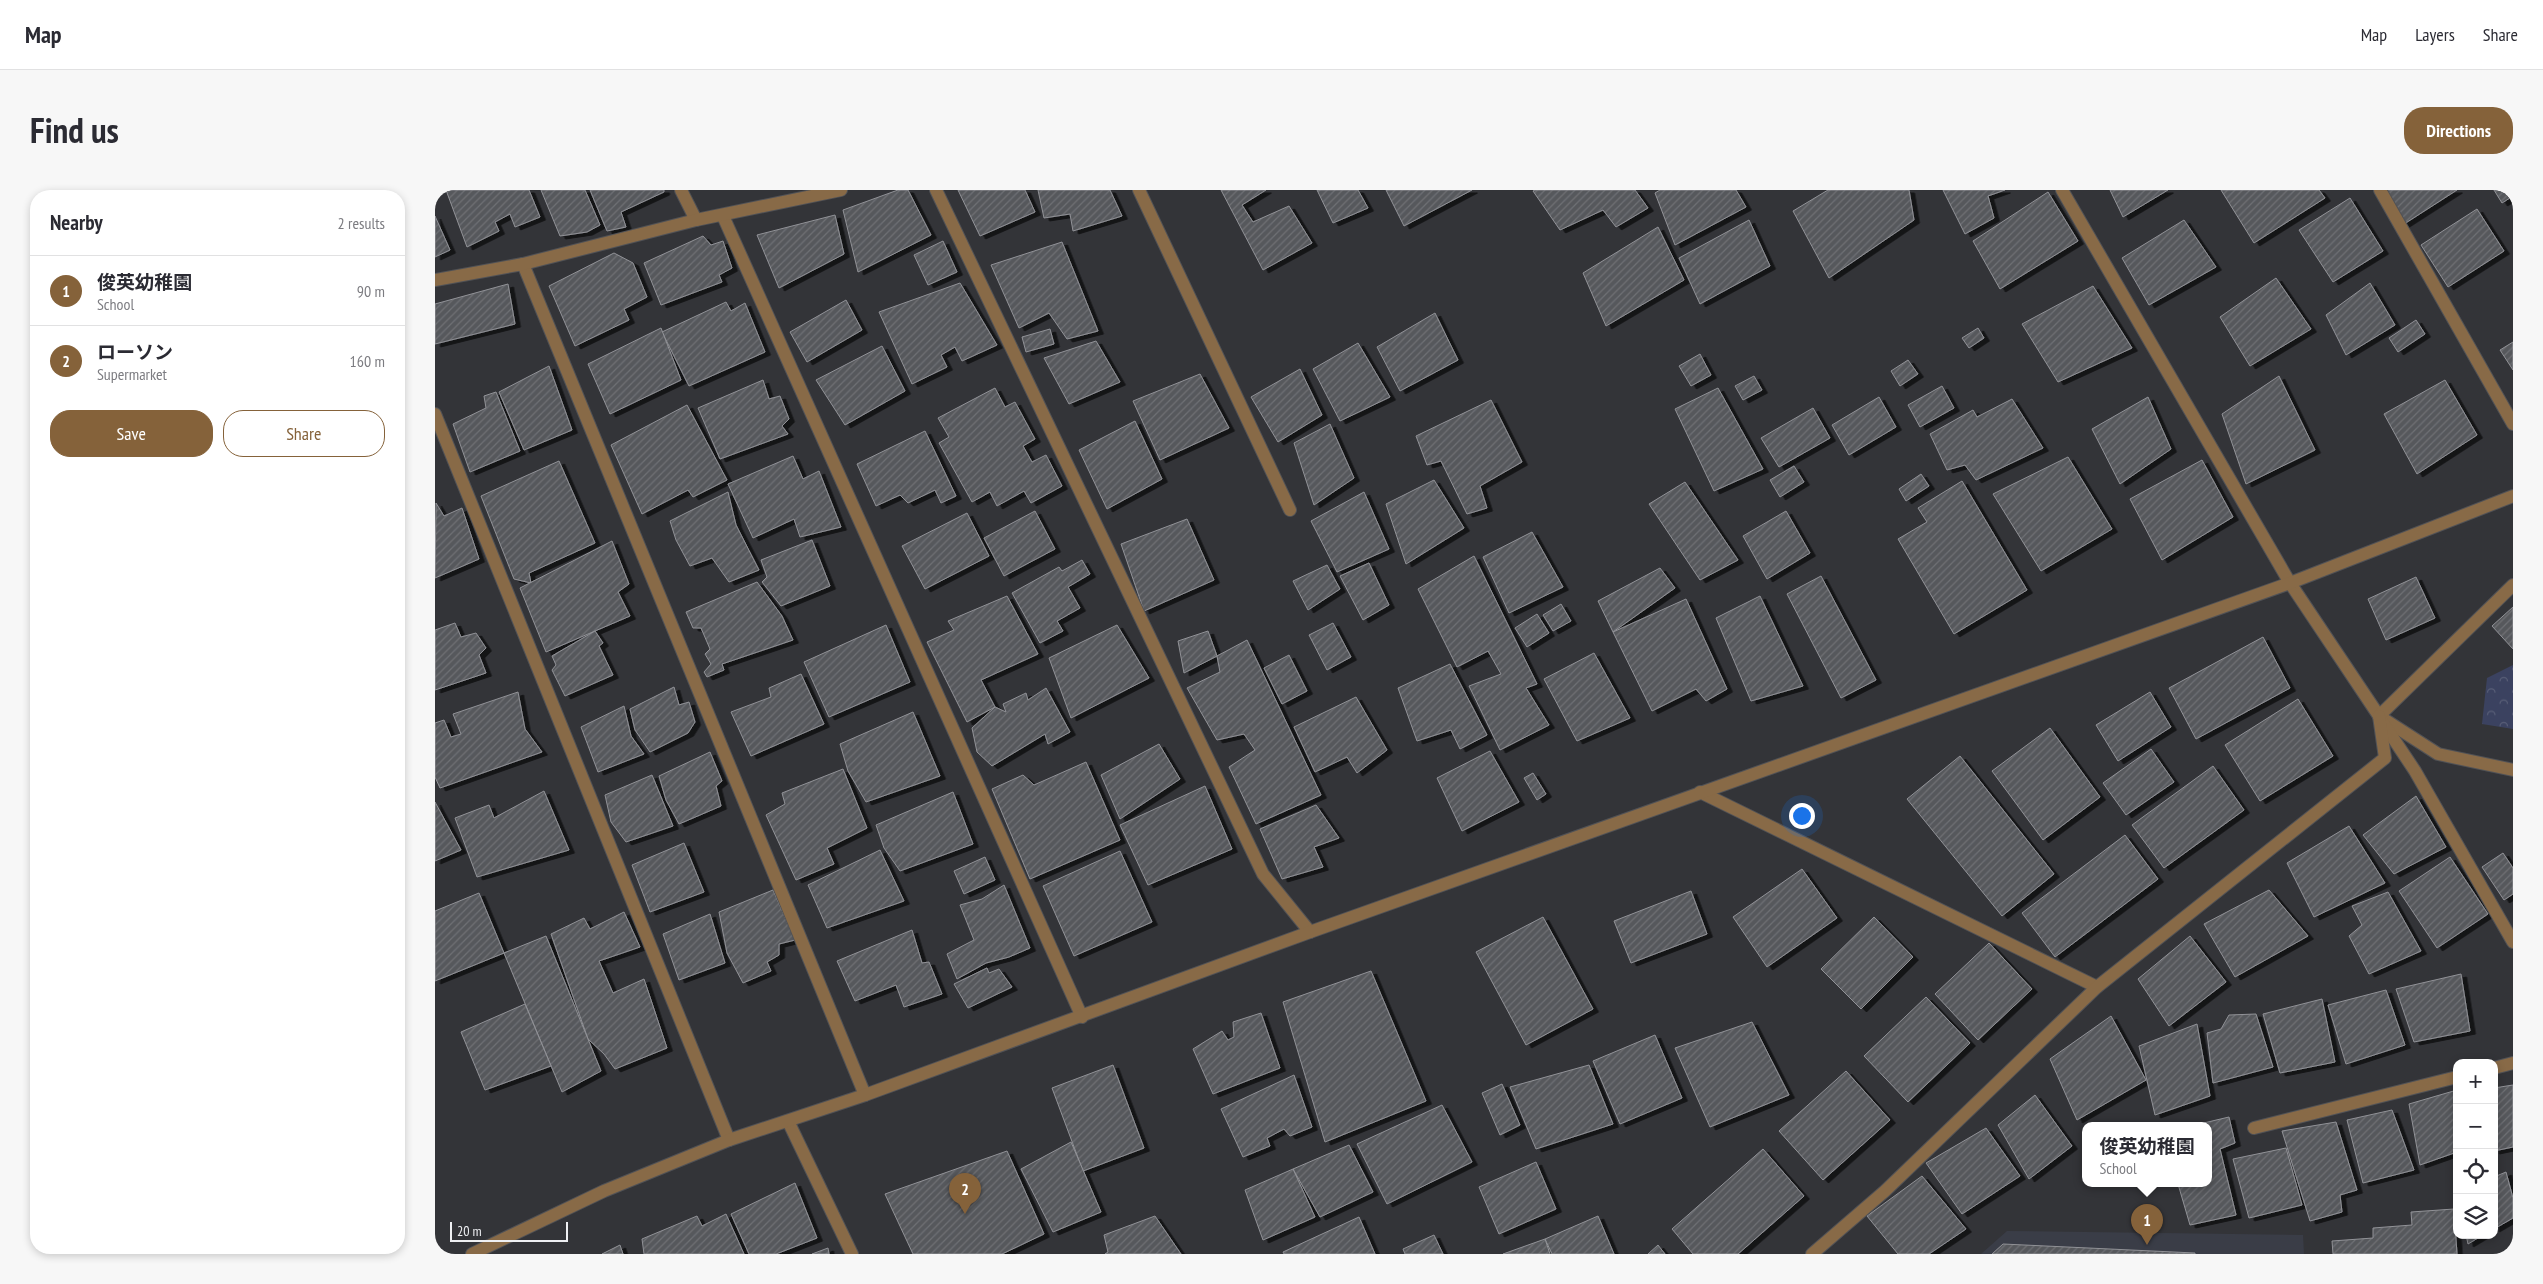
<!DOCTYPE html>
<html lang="en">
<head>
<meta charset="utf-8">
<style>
	:root { --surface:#fff; --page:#f7f7f7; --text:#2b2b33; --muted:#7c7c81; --line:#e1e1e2; --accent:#85623a }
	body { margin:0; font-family:"PT Sans Narrow","Noto Sans JP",sans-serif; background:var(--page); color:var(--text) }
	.controls { position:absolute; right:15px; bottom:15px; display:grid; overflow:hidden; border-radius:10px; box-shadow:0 2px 8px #0003 }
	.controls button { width:45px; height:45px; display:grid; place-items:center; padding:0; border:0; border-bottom:1px solid var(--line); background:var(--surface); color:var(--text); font:25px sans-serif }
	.scale { position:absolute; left:15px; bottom:12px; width:118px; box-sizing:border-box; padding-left:5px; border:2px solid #eff0f3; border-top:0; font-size:14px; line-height:18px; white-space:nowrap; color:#eff0f3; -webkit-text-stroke:4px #333438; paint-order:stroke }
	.you { position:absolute; left:1366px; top:625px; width:18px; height:18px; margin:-12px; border:4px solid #fff; border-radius:50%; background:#1a73e8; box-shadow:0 0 0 8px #1a73e833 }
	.badge { display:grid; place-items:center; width:32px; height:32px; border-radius:50%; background:var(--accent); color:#fff; font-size:16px; font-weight:700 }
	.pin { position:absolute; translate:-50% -41px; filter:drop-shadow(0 1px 2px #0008) }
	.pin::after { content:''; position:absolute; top:26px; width:18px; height:15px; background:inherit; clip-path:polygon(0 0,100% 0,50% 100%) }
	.popup { position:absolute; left:1647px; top:932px; width:130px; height:65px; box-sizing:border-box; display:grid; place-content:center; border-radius:10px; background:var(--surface); filter:drop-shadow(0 1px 4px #0005); font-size:16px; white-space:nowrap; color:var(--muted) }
	.popup b { font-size:19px; color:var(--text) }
	.popup::after { content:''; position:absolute; left:50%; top:100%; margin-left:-10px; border:10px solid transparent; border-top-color:var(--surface) }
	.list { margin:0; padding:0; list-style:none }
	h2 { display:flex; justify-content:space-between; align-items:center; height:65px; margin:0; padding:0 20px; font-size:21px }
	h2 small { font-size:16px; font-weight:400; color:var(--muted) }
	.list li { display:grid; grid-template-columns:32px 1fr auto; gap:15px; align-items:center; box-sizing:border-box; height:70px; padding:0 20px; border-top:1px solid var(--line) }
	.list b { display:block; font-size:19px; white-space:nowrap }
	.list p { margin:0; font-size:16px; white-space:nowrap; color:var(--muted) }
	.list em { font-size:16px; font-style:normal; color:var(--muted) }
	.actions { display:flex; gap:10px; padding:15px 20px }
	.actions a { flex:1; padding:11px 0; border:1px solid var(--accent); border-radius:20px; text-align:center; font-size:18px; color:var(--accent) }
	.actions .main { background:var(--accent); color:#fff }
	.icon { flex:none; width:28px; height:28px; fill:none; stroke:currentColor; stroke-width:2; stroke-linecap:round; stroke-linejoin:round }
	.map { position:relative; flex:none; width:2078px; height:1064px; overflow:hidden; border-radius:20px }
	header { display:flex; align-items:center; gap:30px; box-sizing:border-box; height:70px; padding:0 25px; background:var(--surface); border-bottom:1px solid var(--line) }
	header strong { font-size:24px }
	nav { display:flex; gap:28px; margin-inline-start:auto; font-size:18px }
	.intro { display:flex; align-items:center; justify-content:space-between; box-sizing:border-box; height:120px; padding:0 30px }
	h1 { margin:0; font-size:35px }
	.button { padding:12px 22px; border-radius:20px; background:var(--accent); color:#fff; font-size:18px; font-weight:700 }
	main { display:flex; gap:30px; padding:0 30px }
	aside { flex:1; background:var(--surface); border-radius:20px; box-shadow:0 2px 8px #0003 }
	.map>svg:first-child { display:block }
	.built { fill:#3a3d47 }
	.forest { fill:url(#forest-crowns) }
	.building { fill:url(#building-hatch); stroke:#919297; filter:url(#shadow) }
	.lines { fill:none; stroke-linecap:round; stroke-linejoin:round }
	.minor-casing { stroke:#515256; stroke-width:14 }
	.tertiary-casing { stroke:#515256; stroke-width:14 }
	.minor { stroke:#886a47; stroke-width:12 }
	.tertiary { stroke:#886a47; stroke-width:12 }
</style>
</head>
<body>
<header>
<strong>Map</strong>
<nav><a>Map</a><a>Layers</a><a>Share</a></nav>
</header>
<div class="intro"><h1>Find us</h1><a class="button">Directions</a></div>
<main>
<aside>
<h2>Nearby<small>2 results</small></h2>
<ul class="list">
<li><span class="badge">1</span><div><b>俊英幼稚園</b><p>School</p></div><em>90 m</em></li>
<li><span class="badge">2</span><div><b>ローソン</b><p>Supermarket</p></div><em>160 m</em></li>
</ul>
<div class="actions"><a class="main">Save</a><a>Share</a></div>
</aside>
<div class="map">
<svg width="2078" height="1064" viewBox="0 0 2078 1064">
	<defs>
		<pattern id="forest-crowns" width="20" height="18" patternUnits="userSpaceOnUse" patternTransform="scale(1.25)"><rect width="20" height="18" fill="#3b4260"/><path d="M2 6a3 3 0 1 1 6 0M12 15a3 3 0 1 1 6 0" fill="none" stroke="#585e77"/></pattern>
		<pattern id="building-hatch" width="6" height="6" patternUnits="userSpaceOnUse" patternTransform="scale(1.25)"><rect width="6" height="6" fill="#56585c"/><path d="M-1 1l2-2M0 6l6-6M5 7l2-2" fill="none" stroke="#6f7074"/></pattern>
		<filter id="shadow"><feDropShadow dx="5.5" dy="3" stdDeviation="0" flood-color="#0009"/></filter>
	</defs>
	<rect width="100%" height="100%" fill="#333438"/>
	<polygon class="built" points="1572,1041 1868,1045 1869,1064 1546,1064"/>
	<polygon class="forest" points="2078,475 2078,539 2047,534 2052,488"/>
	<g class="building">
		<polygon points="11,0 94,0 105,27 80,37 75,24 60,32 64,41 32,57"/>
		<polygon points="106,0 150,0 165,35 152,42 125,46"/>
		<polygon points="155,0 229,0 229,2 186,22 191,37 172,41"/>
		<polygon points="463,0 473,0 496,45 423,82 408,20"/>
		<polygon points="523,0 590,0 600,22 545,46"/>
		<polygon points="603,0 675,0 687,26 638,41 635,24 609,28"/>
		<polygon points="786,0 831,0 807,15 818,32 854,16 877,53 828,80"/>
		<polygon points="882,0 923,0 933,18 898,33"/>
		<polygon points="951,0 1037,0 969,36"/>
		<polygon points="1100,0 1200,0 1213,18 1181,37 1168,20 1125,40 1098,1"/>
		<polygon points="1225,0 1301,0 1311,17 1240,55 1220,3"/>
		<polygon points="1393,0 1474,0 1479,30 1394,88 1358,21"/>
		<polygon points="1508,0 1570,0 1553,6 1559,28 1530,44"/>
		<polygon points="1675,0 1733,0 1688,27"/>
		<polygon points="1786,0 1884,0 1890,8 1819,53"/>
		<polygon points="1949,0 2022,0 1966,36"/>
		<polygon points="2059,0 2078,0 2078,6 2067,13"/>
		<polygon points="1613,2 1643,51 1565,99 1538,51"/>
		<polygon points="1915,8 1948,61 1898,92 1864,40"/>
		<polygon points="2042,19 2069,61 2013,97 1986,55"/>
		<polygon points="400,25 409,64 344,98 322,45"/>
		<polygon points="0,26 15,60 0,67"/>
		<polygon points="1314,30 1335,76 1265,114 1244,68"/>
		<polygon points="1749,30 1781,77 1714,115 1687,68"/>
		<polygon points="1223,37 1249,90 1171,136 1148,83"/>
		<polygon points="268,46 276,55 288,51 297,78 284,85 287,92 226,115 209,73"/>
		<polygon points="508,51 522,82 493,95 479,65"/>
		<polygon points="627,52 663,141 632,149 614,123 584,138 556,75"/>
		<polygon points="179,63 198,73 212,107 189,119 194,130 140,156 114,96"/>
		<polygon points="1841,88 1876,139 1815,176 1785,127"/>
		<polygon points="525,93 562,155 527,171 520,157 506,165 512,177 477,194 444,122"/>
		<polygon points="1935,93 1960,135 1911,165 1891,125"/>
		<polygon points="73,94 80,134 0,154 0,114"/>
		<polygon points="1658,96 1697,158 1623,192 1587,134"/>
		<polygon points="411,110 427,140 372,172 355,142"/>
		<polygon points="291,112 296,121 310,113 330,162 254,196 227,142"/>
		<polygon points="1000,123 1023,170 965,201 942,157"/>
		<polygon points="1981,130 1990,144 1963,162 1954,148"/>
		<polygon points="226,138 246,190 175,224 153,174"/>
		<polygon points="1543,138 1549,148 1534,158 1527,148"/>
		<polygon points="615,139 619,154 591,162 587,147"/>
		<polygon points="661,151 685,192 634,214 609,168"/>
		<polygon points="2078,152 2078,180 2065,160"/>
		<polygon points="923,153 955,207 905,231 878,179"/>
		<polygon points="447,156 470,201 410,235 381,190"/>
		<polygon points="1265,164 1276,185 1256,196 1244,176"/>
		<polygon points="1473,170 1483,184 1465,196 1456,181"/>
		<polygon points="114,176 137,240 89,260 64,202"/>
		<polygon points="865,179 887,225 843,252 816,207"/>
		<polygon points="765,184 794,238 725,270 698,211"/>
		<polygon points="1319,186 1327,200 1308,210 1300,196"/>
		<polygon points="1844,186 1880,260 1811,294 1787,224"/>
		<polygon points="328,190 334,209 345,206 354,229 347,236 353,244 285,269 263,218"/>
		<polygon points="2010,190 2042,245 1982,284 1949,224"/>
		<polygon points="1507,196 1519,218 1485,237 1473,215"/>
		<polygon points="560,198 570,217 580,212 600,249 588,256 597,272 611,265 627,296 596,313 589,301 562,316 555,302 537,312 504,253 514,247 503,228"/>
		<polygon points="1283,198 1328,279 1279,301 1240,219"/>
		<polygon points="61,202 85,261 35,282 18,234 51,218 49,206"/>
		<polygon points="1444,207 1461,237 1414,265 1397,235"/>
		<polygon points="1713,207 1736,259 1685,294 1657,239"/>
		<polygon points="1577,209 1608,258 1541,290 1530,275 1512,280 1495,244 1538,220 1542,227"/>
		<polygon points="1056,210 1087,272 1045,296 1052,318 1032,324 1006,271 992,275 981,246"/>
		<polygon points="252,215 292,290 258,307 253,300 207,324 176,255"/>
		<polygon points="1378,218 1395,248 1344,277 1326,248"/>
		<polygon points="700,231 727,289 672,319 644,260"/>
		<polygon points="895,234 919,288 879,315 859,253"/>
		<polygon points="490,241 521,306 506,313 500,300 473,313 465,305 441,316 422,274"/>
		<polygon points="358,266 368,289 384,281 406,337 365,347 359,329 318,348 293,294"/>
		<polygon points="1633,267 1677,339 1606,381 1558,304"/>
		<polygon points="1767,270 1798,327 1727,370 1695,309"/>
		<polygon points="124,271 160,353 94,383 96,393 79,389 46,306"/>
		<polygon points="1359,276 1369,292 1345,307 1335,290"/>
		<polygon points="1486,284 1494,296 1471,311 1464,299"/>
		<polygon points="999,290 1029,338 971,374 951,314"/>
		<polygon points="1527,291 1592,400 1519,444 1463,349 1492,332 1483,318"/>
		<polygon points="1250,292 1303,370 1265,390 1214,314"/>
		<polygon points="293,302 301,335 324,380 294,392 277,368 255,376 241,350 235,331"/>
		<polygon points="929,302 954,359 902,382 876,331"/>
		<polygon points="1,313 9,326 27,318 44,369 0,388"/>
		<polygon points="600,321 620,359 569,386 549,348"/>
		<polygon points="1351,321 1375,363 1332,389 1308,346"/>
		<polygon points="532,323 554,366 490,399 467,356"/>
		<polygon points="752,329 779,390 709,421 686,354"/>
		<polygon points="1097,342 1128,397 1074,423 1048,367"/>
		<polygon points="377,350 395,396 346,416 327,392 332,387 326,370"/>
		<polygon points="177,351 194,394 183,402 195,426 111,462 85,398"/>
		<polygon points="1039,366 1102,494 1091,498 1114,535 1065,560 1034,496 1066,484 1053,461 1022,477 983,399"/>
		<polygon points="647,370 655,384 633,397 645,418 622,431 628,441 605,453 577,403 624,377 627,381"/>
		<polygon points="934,373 954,415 928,430 905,386"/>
		<polygon points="892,375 905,399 873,420 858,391"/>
		<polygon points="1225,378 1240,398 1178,442 1163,411"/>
		<polygon points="1386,386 1441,490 1406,508 1352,404"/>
		<polygon points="1981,387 2000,428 1951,450 1933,409"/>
		<polygon points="322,392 347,426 358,450 287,474 289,480 272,487 269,482 276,474 270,464 275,459 266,438 258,438 251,422"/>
		<polygon points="572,406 603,464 546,490 560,517 532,532 492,452 519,440 513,431"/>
		<polygon points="1325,406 1368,496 1316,511 1281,428"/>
		<polygon points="1251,409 1292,499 1271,511 1261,499 1217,521 1178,442"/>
		<polygon points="1126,414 1136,431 1118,441 1108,425"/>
		<polygon points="2078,417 2078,459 2057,436"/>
		<polygon points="1102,424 1114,443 1092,457 1080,438"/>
		<polygon points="20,433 26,447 41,443 51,458 44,465 51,483 0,500 0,440"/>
		<polygon points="898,433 916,467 892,480 874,445"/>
		<polygon points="451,435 475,492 394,527 369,472"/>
		<polygon points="682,435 714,488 636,528 614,468"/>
		<polygon points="160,441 168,453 164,456 178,485 130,506 117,480 121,475 117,466"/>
		<polygon points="773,441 782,466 749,483 743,451"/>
		<polygon points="1828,447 1855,498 1761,549 1734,498"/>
		<polygon points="812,450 886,605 821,634 794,577 820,560 809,544 782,550 752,498 785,482 782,466"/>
		<polygon points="1159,463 1195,528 1142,551 1109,489"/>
		<polygon points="854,465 872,501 847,514 829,478"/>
		<polygon points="1015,474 1052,545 1025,559 1016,540 982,551 963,498"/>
		<polygon points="366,484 389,534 316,566 296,522 336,507 334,498"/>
		<polygon points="239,497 244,515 254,512 260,532 253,543 215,562 200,540 195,519"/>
		<polygon points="611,498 635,542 613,554 610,544 557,576 542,562 537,538 560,517 571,522 568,514 591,503 593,510"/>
		<polygon points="83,502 90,539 107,562 5,598 0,587 0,533 9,530 16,547 26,544 18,524"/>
		<polygon points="1715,502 1736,537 1683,571 1661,535"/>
		<polygon points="921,507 952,560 922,583 912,567 880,582 859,537"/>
		<polygon points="1863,509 1898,566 1825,611 1790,555"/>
		<polygon points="189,516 196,546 209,564 163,582 146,537"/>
		<polygon points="478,522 505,586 431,612 413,581 405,554"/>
		<polygon points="1615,538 1665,607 1608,650 1557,581"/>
		<polygon points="724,554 745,589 685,629 666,585"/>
		<polygon points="1716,559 1739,592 1691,625 1668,593"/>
		<polygon points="1055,561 1084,612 1027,641 1002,588"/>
		<polygon points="275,562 287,591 281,596 286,616 244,634 231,610 224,586"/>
		<polygon points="1525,566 1619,684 1567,726 1472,609"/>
		<polygon points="651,572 685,650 595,689 557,599 588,585 599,595"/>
		<polygon points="1778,576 1809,620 1729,678 1697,635"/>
		<polygon points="408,579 432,638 392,658 399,674 361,690 331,625 350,614 347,603"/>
		<polygon points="1098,583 1111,604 1102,610 1089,588"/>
		<polygon points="217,585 238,636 191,652 176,632 170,605"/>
		<polygon points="770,596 797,659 713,695 685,635"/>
		<polygon points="109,601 134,660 42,687 20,628 54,615 59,628"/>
		<polygon points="518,602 538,654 465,681 449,658 441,635"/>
		<polygon points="1981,606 2011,657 1959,684 1928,645"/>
		<polygon points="0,612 26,660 0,671"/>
		<polygon points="881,615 904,648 879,657 888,677 847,689 825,639"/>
		<polygon points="1914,636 1950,693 1879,727 1852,673"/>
		<polygon points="1690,645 1723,689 1620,767 1587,723"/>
		<polygon points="249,653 269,702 215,722 197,675"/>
		<polygon points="445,660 469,711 392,738 373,695"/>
		<polygon points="685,661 717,732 639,766 608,696"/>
		<polygon points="2068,663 2078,678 2078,704 2069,710 2047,677"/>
		<polygon points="550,667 560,690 529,704 519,681"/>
		<polygon points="2015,667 2053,724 2002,758 1964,701"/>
		<polygon points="1367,679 1402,728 1332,777 1298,727"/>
		<polygon points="569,695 595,758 574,767 551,773 522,789 512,764 539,750 525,715 547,709"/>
		<polygon points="338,700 360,750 344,754 344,765 332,772 336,781 308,793 292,763 284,722"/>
		<polygon points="1834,700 1873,746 1800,787 1769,734"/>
		<polygon points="1256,701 1272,744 1196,773 1179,731"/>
		<polygon points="1953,702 1986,761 1934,784 1914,746 1927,735 1917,716"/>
		<polygon points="44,703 69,763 0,791 0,721"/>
		<polygon points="189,722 205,757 164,771 178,803 209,789 232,858 180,879 169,864 153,849 116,744 149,728 155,739"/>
		<polygon points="275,724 290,773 244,790 228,744"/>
		<polygon points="1108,727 1158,819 1091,855 1041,762"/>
		<polygon points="1439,727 1478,767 1426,819 1386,779"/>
		<polygon points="477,740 487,773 494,772 507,804 469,817 461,795 420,811 402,771"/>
		<polygon points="111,746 166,881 127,902 69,763"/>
		<polygon points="1755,746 1791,792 1734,836 1703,789"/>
		<polygon points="1554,753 1597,799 1543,850 1500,804"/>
		<polygon points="552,778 554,783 564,779 577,797 533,818 519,794"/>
		<polygon points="936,781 991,911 890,952 848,812"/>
		<polygon points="2026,784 2035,841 1979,852 1961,799"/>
		<polygon points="1951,800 1970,855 1911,874 1893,815"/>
		<polygon points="1491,807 1535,853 1473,912 1429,866"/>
		<polygon points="1887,809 1900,872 1845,883 1828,824"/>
		<polygon points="90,814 116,876 50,900 26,842"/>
		<polygon points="826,823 845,878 778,904 758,859 787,841 793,850 799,847 798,832"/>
		<polygon points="1821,824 1838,877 1778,893 1772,843 1786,839 1794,825"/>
		<polygon points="1676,826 1711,890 1642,930 1615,869"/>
		<polygon points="1317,832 1354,905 1275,937 1240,858"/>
		<polygon points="1762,834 1775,906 1720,925 1704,856"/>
		<polygon points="1220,845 1247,908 1185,934 1158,871"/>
		<polygon points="678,875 709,958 648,981 617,898"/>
		<polygon points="1154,875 1178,934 1101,959 1075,897"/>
		<polygon points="1411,881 1455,930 1388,990 1344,941"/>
		<polygon points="859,885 877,937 855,946 849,939 832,948 835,956 808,967 786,919"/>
		<polygon points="1067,894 1085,935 1065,945 1047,903"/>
		<polygon points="2078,895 2078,957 2059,961 2059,898"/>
		<polygon points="2022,900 2022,962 1985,975 1974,914"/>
		<polygon points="1600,905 1637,956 1594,989 1563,935"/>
		<polygon points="1007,915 1037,972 952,1014 922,954"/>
		<polygon points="1957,920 1979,980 1928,993 1912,930"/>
		<polygon points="1794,927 1800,953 1785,959 1801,1025 1755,1035 1743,994 1773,994 1773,936 1756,936"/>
		<polygon points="1901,932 1922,1000 1905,1005 1907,1022 1875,1031 1847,941"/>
		<polygon points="1551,938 1585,986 1527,1024 1491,973"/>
		<polygon points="636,952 666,1022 618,1042 586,979"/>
		<polygon points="914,955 938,1002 885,1027 858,979"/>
		<polygon points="1851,958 1867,1015 1814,1028 1798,969"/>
		<polygon points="1328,959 1369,1006 1303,1064 1258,1064 1237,1039"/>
		<polygon points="572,961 609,1044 567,1064 478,1064 450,1004"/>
		<polygon points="1101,972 1121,1019 1064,1044 1044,997"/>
		<polygon points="858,979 880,1027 828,1050 810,1000"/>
		<polygon points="2071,982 2078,1008 2078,1028 2059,1039 2059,987"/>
		<polygon points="1487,986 1531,1039 1494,1064 1463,1064 1432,1026"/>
		<polygon points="360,993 382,1048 341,1064 314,1064 296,1024"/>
		<polygon points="2019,1019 2022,1064 1898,1064 1897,1051 1938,1048 1938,1038 1977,1035 1976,1022"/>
		<polygon points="291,1024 309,1064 209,1064 207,1049 262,1026 267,1036"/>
		<polygon points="720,1026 746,1064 670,1064 673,1062 669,1045"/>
		<polygon points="1163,1026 1179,1064 1117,1064 1110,1049"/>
		<polygon points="924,1027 940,1064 849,1064 848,1062"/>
		<polygon points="999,1045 1008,1064 970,1064 968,1059"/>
		<polygon points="2031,1045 2048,1045 2033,1054"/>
		<polygon points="1110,1049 1115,1064 1068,1064"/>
		<polygon points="1568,1054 1760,1063 1760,1064 1557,1064"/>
		<polygon points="185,1055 188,1064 167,1064"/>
		<polygon points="1223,1055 1230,1064 1213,1064"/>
		<polygon points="393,1058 394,1064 377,1064"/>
	</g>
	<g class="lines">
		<g class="minor-casing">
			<g id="minor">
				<polyline points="246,0 261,30"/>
				<polyline points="501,0 828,684 875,742"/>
				<polyline points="704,0 855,320"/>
				<polyline points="1627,0 1855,393 1944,526 2003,564 2078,580"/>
				<polyline points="1945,0 2078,234"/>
				<polyline points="288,26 647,827"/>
				<polyline points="88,74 430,905"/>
				<polyline points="0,90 88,74 261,30 406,0"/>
				<polyline points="0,224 294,950"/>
				<polyline points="1944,526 2078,395"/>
				<polyline points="1946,530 1980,581 2078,752"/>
				<polyline points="1265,602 1662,797"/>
				<polyline points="2059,878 2078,873"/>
				<polyline points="353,931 417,1064"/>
				<polyline points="1819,938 2022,887"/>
				<polyline points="1377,1064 1450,1001 1662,797 1950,568 1944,526"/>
			</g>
		</g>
		<g class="tertiary-casing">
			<polyline id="tertiary" points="37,1064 169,1001 294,950 430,905 875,742 1855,393 2078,306"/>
		</g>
		<use href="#minor" class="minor"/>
		<use href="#tertiary" class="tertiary"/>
	</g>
</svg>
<div class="controls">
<button>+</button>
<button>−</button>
<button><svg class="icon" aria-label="locate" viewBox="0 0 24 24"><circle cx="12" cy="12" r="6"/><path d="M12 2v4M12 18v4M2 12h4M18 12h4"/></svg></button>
<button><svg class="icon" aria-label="layers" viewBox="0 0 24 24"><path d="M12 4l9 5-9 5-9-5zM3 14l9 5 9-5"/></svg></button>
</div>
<div class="scale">20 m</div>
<div class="you"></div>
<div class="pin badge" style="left:1712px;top:1055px">1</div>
<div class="popup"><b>俊英幼稚園</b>School</div>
<div class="pin badge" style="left:530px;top:1024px">2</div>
</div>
</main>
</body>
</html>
